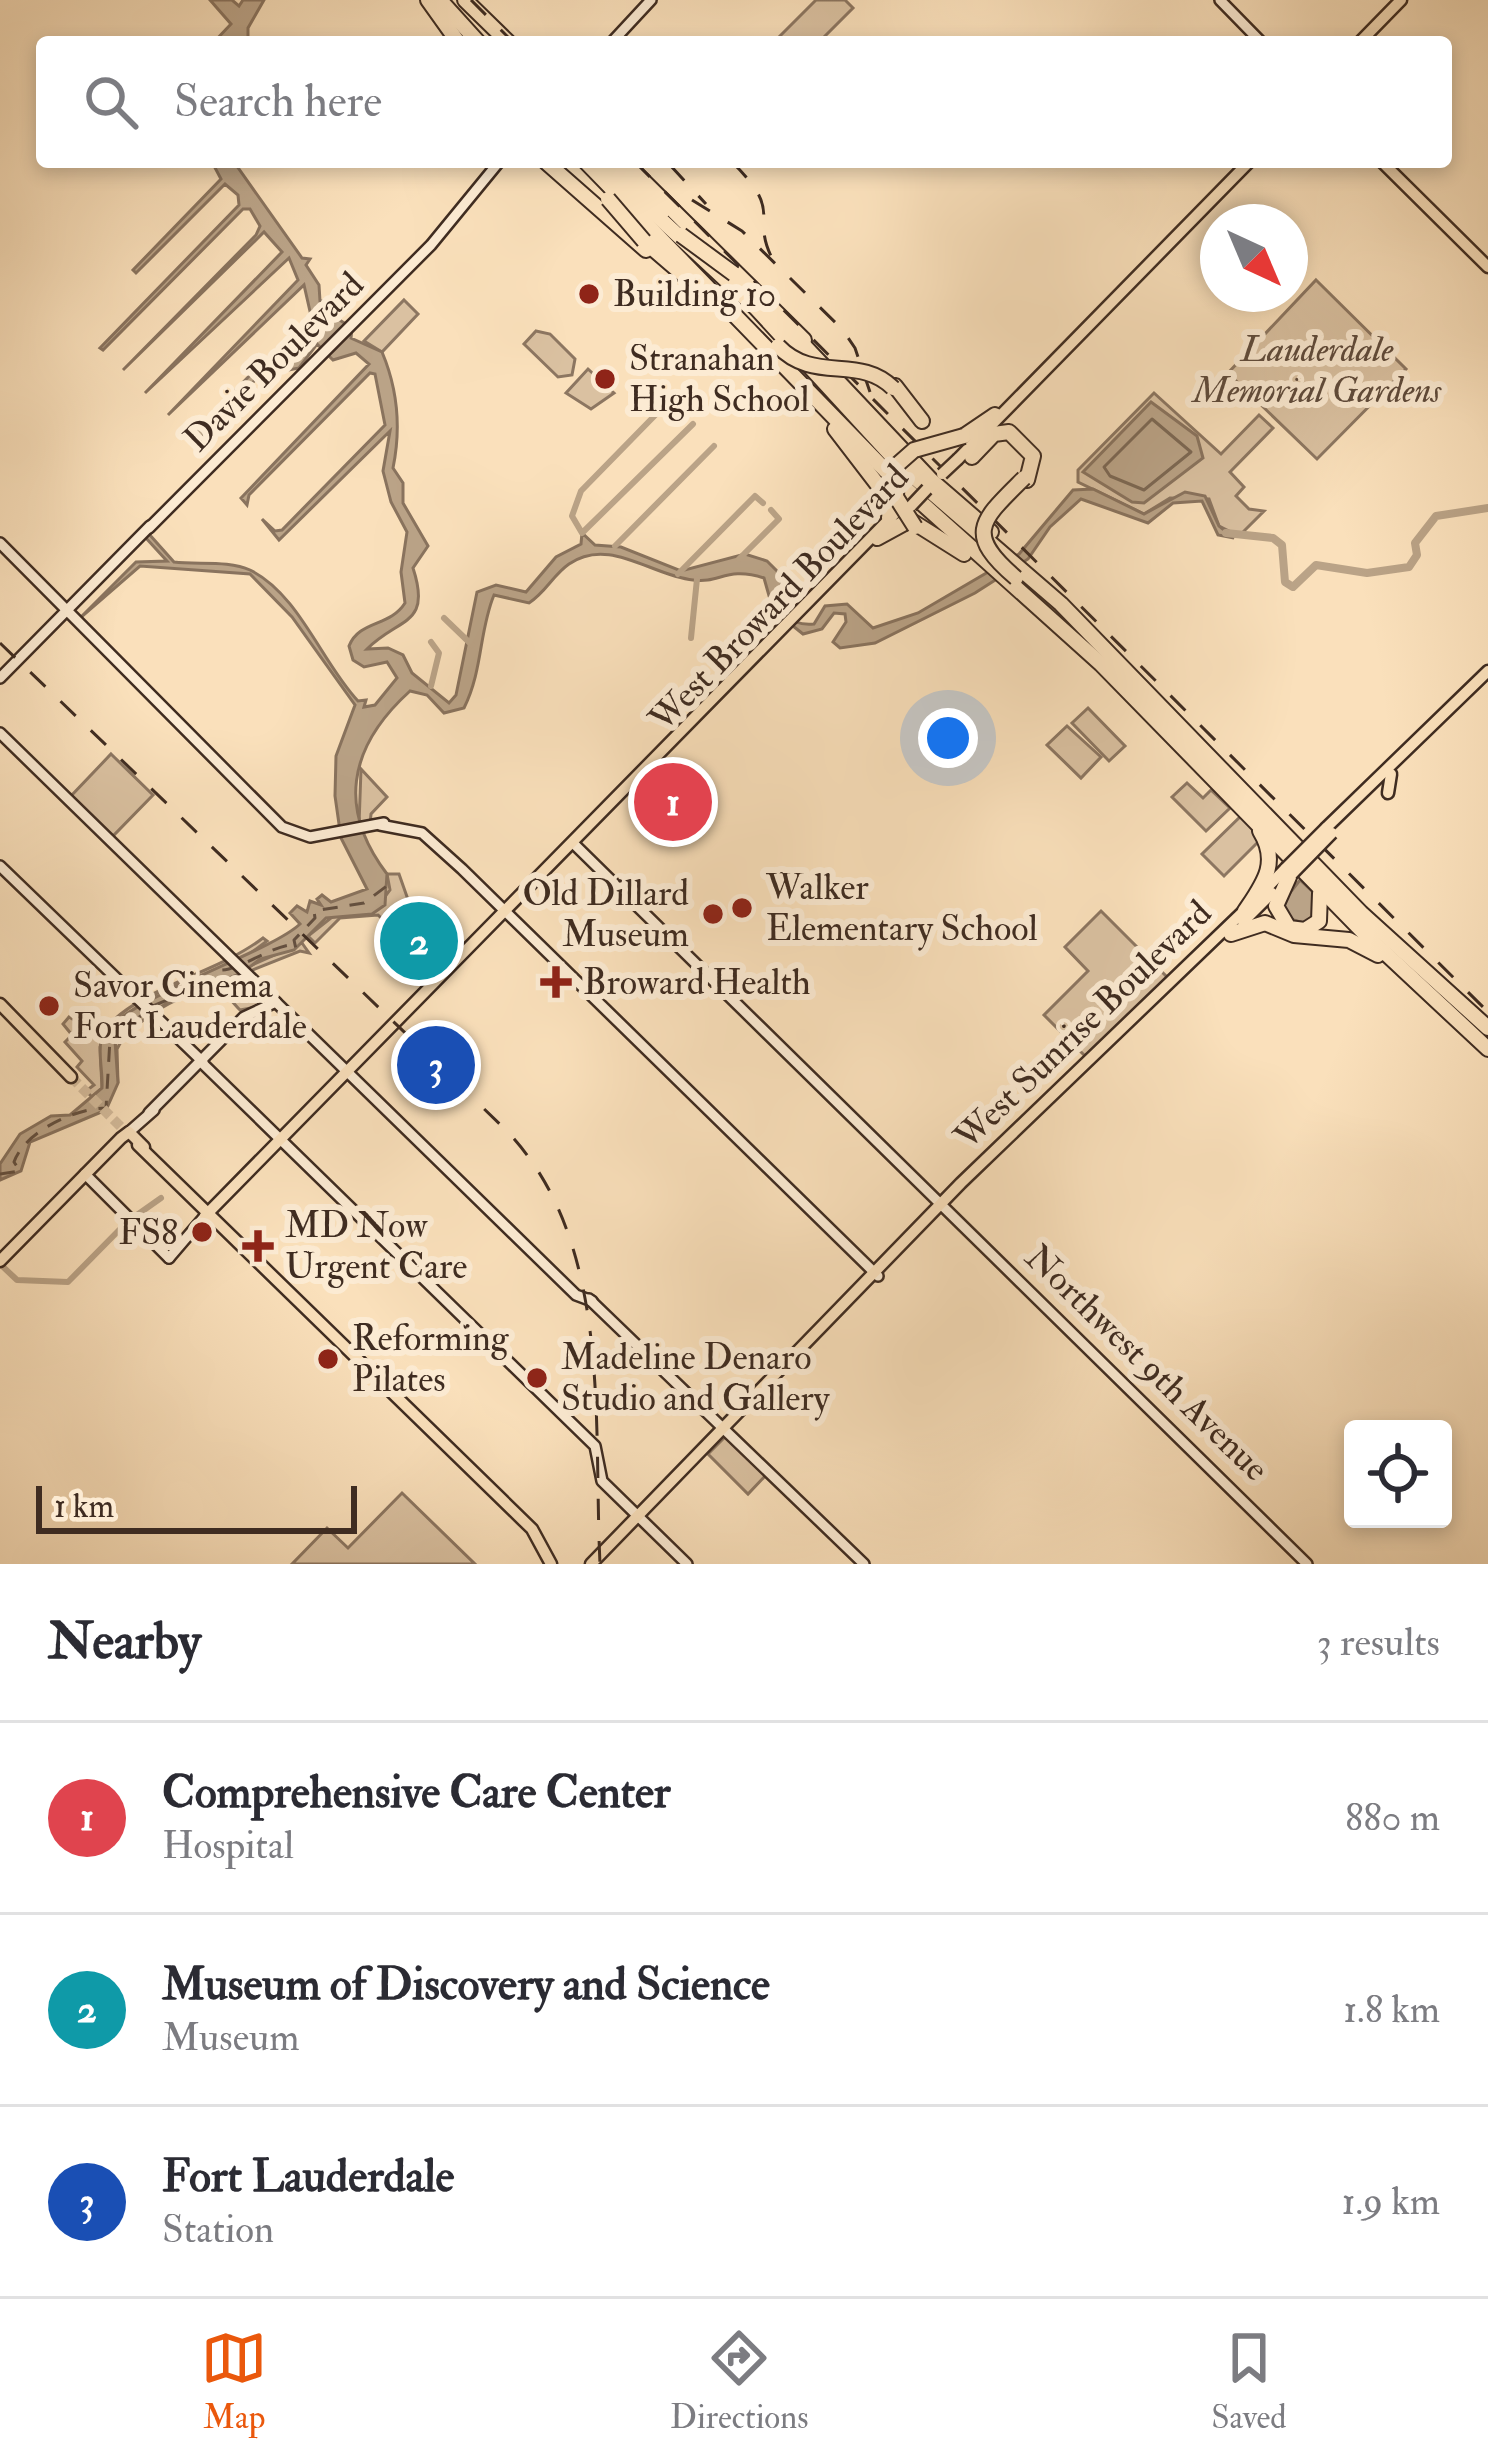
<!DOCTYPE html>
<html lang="en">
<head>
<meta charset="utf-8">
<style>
	:root { --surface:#fff; --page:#f2f2f3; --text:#2b2b33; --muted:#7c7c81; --line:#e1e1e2; --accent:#ea580c }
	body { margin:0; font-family:"IM FELL Double Pica",serif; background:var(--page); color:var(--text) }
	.controls { position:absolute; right:36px; bottom:36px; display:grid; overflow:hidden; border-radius:12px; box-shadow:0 6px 18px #0003 }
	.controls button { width:108px; height:108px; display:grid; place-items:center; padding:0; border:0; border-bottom:3px solid var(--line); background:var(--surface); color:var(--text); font:60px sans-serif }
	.compass { position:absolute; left:1200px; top:204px; width:108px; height:108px; border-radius:50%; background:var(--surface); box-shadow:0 6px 18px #0003; rotate:136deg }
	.scale { position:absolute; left:36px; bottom:30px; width:321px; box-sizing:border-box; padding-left:12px; border:6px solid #3f2c21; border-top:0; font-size:33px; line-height:42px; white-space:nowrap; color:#3f2c21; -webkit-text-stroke:9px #fcebd3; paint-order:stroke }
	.you { position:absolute; left:948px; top:738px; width:42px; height:42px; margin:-30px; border:9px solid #fff; border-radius:50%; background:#1a73e8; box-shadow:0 0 0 18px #1a73e833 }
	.badge { display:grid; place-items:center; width:78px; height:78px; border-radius:50%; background:var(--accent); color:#fff; font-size:39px; font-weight:700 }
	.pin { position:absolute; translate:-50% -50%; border:6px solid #fff; box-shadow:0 3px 12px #0006 }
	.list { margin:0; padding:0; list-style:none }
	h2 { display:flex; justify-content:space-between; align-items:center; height:156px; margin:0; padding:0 48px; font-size:51px }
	h2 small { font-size:39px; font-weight:400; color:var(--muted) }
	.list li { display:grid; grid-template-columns:78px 1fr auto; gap:36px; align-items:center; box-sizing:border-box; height:192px; padding:0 48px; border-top:3px solid var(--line) }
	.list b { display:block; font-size:45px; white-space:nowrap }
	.list p { margin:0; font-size:39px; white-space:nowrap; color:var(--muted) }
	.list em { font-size:39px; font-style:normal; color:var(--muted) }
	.icon { flex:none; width:66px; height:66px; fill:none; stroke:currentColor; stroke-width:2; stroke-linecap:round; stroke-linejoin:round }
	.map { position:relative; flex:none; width:1488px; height:1564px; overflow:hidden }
	.search { position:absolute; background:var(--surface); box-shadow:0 6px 18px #0003; left:36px; right:36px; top:36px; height:132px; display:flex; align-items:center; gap:30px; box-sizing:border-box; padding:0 42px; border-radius:12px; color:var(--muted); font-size:45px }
	.sheet { height:732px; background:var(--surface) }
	nav { display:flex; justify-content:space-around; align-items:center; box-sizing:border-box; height:168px; border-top:3px solid var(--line); background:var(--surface); font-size:33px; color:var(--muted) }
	nav a { display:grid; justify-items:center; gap:6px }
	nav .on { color:var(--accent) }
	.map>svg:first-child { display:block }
	.green { fill:#dac1a1; stroke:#8c7661; stroke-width:3 }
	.water { fill:#baa387; stroke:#89735e; stroke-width:3 }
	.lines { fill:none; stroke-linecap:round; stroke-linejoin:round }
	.shore { stroke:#7c6854; stroke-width:3 }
	.canal { stroke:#baa387; stroke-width:6 }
	.river { stroke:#baa387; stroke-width:8 }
	.ferry { stroke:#645040; stroke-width:3; stroke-dasharray:15 12; stroke-linecap:butt }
	.primary-tunnel { stroke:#d5bc9c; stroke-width:10; stroke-dasharray:10 5; stroke-linecap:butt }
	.secondary-casing { stroke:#3f2c21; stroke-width:14 }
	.primary-casing { stroke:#3f2c21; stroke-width:15 }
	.motorway-casing { stroke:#3f2c21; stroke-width:18 }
	.secondary { stroke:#fcebd3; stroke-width:9 }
	.primary { stroke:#fae0bb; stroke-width:10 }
	.motorway { stroke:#fae0bb; stroke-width:14 }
	.rail { stroke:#3f2c21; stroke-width:3; stroke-dasharray:21 21; stroke-linecap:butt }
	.primary-bridge-casing { stroke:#3f2c21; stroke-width:15; stroke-linecap:butt }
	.motorway-bridge-casing { stroke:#3f2c21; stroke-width:18; stroke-linecap:butt }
	.primary-bridge { stroke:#fae0bb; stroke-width:10 }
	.motorway-bridge { stroke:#fae0bb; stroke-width:14 }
	.poi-dot { fill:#8f2418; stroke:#fcebd3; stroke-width:4.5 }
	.labels { text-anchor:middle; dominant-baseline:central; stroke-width:12; stroke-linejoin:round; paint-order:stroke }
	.poi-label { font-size:36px; fill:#3f2c21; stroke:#fcebd3; text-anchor:start }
	.park-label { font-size:36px; font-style:italic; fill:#5e4a3b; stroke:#fcebd3 }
	.street-label { font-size:36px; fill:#3f2c21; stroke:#fcebd3 }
</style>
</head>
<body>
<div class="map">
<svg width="1488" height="1564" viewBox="0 0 1488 1564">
	<rect width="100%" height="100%" fill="#fae0bb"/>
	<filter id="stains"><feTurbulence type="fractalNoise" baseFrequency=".00167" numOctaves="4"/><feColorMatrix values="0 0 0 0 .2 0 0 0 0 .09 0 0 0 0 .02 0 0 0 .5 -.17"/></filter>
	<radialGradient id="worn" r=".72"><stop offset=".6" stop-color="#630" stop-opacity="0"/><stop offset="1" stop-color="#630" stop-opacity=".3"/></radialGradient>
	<g class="green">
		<polygon points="816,0 845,0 853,8 819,42 774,42"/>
		<polygon points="1316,280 1406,369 1317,459 1228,373"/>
		<polygon points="404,300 418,314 382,352 364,341"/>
		<polygon points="536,331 550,334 575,359 572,375 558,377 524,344"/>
		<polygon points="588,369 614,393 591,409 566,393"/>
		<polygon points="1154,393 1221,454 1259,415 1273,428 1230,472 1244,487 1236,496 1249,509 1264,511 1239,536 1219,526 1209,499 1170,498 1144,514 1078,482 1078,470"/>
		<polygon points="1088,708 1125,746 1109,761 1072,723"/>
		<polygon points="1067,726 1101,757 1081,778 1047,745"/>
		<polygon points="111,754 153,795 112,837 71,796"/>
		<polygon points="361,769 387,797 371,814 370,824 359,825"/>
		<polygon points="1187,783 1203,798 1211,790 1230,808 1206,831 1172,797"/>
		<polygon points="1242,815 1262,838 1224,876 1202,854"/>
		<polygon points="387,874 399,874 412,911 395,931 378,915 340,918 315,943 308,936 336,914 372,914 390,890"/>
		<polygon points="1101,911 1170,980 1088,1059 1044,1015 1088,971 1065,947"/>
		<path d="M263,938L267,941L237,963L159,992L112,1024L100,1047L102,1088L92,1097L86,1091L94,1085L77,1067L82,1061L65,1042L72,1035L63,1024L69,1017L99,1035C140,985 213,976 263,938Z"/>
		<path d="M302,943L309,953L300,951L250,971L267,1005L240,1010C232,1002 228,994 217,992C189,985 129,1023 117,1049L118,1083L115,1041L168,1002Z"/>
		<polygon points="727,1435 767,1474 748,1494 708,1454"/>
		<polygon points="402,1493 475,1564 292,1564 327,1528 348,1548"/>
	</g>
	<g class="water">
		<polygon points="210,0 232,0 239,6 243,0 264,0 248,28 248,38 214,42 231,24"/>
		<path d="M212,162H234L302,258L310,259L306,265L319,285L320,301H325L321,308L352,328L351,338L382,352C398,390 401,429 393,468L403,483V503L428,546L413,568C432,626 399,617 367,649L388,648L403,655L412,673L449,703L456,695L477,592L496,585L526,592L556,557L581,544L582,533L595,545L621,547L681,571L745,554L767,561L780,574C786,599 776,627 814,624L825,606L847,604L873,628L918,613L1019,554L1073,490L1093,489L1144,514L1185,492L1205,496L1219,526L1234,538L1218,535L1202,501L1173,503L1148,523L1081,499L1050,527L1028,559L975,593L875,643L840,648L833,642L846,622L845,614L834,613L822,629L803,634L773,610L764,578C726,566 720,584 693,580C652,576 609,536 569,564C553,575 546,592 529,603L494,595C479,631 483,670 464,708L444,713L427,695L410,691C346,749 339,811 387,874L385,905L372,914L326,918L294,950L260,959L242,973L168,1002L115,1041L118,1083L106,1110L30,1142L21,1171L0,1180V1164L20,1134L51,1116L70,1115L102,1088C103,1073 98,1054 101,1041C111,1002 267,955 300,924L290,913L297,906L307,912L310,901L321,905L317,899L322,895L331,902L367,889L341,838L335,796L336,756L355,705L292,617L250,574L140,566L80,618L136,562L167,561L145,537L149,534L174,562C197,565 229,560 250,570C299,594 322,663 358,701L366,700L364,707L375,705L397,678L387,662L364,667L353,660L349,646C359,620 390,627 405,603L401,572L407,532L391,502L383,471L390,431L279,540L262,519L275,531L282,530L385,425L375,374L370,373L249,495L247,505L241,498L369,364L356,353L333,360L317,344L299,368L259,376L206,430L201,442L188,439L254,371L288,360L309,339L314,329L304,285L168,415L298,280L289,258L145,393L282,252L264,232L123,370L256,235L260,226L250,209H243L103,350L100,348L239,205L238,195L225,184L136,273L133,270L221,179Z"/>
		<polygon points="1151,402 1197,436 1203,458 1144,503 1132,502 1083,472"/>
		<polygon points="1300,880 1313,892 1319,911 1307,924 1287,918 1282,903"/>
	</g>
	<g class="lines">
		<polygon class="shore" points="1152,419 1191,452 1144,490 1110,476 1104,467"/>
		<g class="canal">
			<polyline points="669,401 581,491 572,516 582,533 693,424"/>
			<polyline points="615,546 714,446"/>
			<polyline points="739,559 779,519 771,510"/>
			<polyline points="678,574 755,496 763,503"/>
			<polyline points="444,618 472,645"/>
			<polyline points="691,638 697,579"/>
			<polyline points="431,686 439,653 431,642"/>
			<polyline points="0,1264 17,1280 68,1282 127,1222 161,1198"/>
		</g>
		<polyline class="river" points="1226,533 1273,538 1282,545 1285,582 1293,587 1316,565 1367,573 1409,567 1417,555 1415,543 1436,516 1488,508"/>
		<g class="ferry">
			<path d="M153,1006L215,979L219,970C235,972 267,949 289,945L296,949L294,940L315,918L314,911L364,903L388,885"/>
			<path d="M0,1174L20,1171L14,1162C25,1131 76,1108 106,1108L110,1039L146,1012"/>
		</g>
		<polyline class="primary-tunnel" points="71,1077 132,1138"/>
		<g class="secondary-casing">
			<g id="secondary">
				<polyline points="1220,0 1261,42"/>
				<polyline points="612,42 651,0"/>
				<polyline points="149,528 431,245 499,162"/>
				<polyline points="0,543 282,827 310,837 384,823"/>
				<polyline points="0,678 150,526"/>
				<polyline points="0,733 576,1295 592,1301"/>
				<polyline points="380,825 422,833 462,869 878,1276"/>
				<polyline points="574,844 1307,1564"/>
				<polyline points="0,866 203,1062"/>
				<polyline points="200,1061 595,1446 602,1481 687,1564"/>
				<polyline points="149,1113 244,1017 276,1002"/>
				<polyline points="129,1132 154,1110"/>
				<polyline points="85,1174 169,1258"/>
				<polyline points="169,1258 205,1216"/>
				<polyline points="589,1299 864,1564"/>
			</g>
		</g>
		<g class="primary-casing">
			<g id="primary">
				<polyline points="1360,42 1401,0"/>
				<polyline points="1382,162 1488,267"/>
				<polyline points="958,459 1249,162"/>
				<polyline points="1388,793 1391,774"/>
				<polyline points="1326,828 1488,671"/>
				<polyline points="1259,896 1286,868"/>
				<polyline points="1243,922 1272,893"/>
				<polyline points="0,1004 71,1077"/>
				<polyline points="138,1145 532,1529 551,1564"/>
				<polyline points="205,1216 911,497"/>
				<polyline points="0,1261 121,1138 129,1132 144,1147"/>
				<polyline points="591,1564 961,1183 1246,909"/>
			</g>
		</g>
		<g class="motorway-casing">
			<g id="motorway">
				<polyline points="428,0 458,42"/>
				<polyline points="440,0 478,42"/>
				<polyline points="465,0 508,42"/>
				<polyline points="546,162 646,250"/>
				<polyline points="586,162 886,471 1101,664 1366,935 1488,1049"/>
				<polyline points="599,162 756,308 900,465 1061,604 1361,913 1488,1028"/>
				<polyline points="624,162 804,340"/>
				<polyline points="614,165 663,211"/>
				<polyline points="644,241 708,296"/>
				<polyline points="796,337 931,480 991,532"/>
				<polyline points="895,386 922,421"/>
				<polyline points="835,429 891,502 889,518"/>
				<polyline points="964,436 995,415"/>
				<polyline points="972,457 994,434 1009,432 1033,456 1027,480"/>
				<polyline points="877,538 910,520 964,554"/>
				<polyline points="1289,877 1276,906 1289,928 1305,930 1319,921 1320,893"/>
				<path d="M1245,911C1263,884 1280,863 1260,831"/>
				<polyline points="1231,934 1265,923 1294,935 1349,940 1378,955"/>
			</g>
		</g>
		<use href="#secondary" class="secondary"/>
		<use href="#primary" class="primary"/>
		<use href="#motorway" class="motorway"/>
		<g class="rail">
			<polyline points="471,0 513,42"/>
			<polyline points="635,162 1488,1012"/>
			<path d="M732,162C786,215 749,214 773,260"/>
			<polyline points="670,165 706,204"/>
			<polyline points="692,200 742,231 842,329 855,348 870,392"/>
			<path d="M0,643L506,1130C613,1242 593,1419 600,1564"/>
		</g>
		<g class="primary-bridge-casing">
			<g id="primary-bridge">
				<polyline points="942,474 958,459"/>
				<polyline points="911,506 927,489"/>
				<polyline points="1286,868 1326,828"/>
				<polyline points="1292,874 1332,833"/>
			</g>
		</g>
		<g class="motorway-bridge-casing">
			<g id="motorway-bridge">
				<polyline points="608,199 644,241"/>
				<polyline points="681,235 734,274"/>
				<path d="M778,346C814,384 859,354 893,388"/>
				<polyline points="915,527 896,497 897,465 914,450 964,436"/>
				<path d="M1016,578C963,533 982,520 1024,478"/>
			</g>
		</g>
		<use href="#primary-bridge" class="primary-bridge"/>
		<use href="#motorway-bridge" class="motorway-bridge"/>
	</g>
	<g class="poi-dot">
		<circle cx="589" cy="294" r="12"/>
		<circle cx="605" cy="379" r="12"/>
		<circle cx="742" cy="908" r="12"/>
		<circle cx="713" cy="914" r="12"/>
		<path d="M550 964h12v12h12v12h-12v12h-12v-12h-12v-12h12z"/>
		<circle cx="49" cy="1006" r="12"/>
		<circle cx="202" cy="1232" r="12"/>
		<path d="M252 1228h12v12h12v12h-12v12h-12v-12h-12v-12h12z"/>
		<circle cx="328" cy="1359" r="12"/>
		<circle cx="537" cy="1378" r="12"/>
	</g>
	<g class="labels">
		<g class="poi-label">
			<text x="613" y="294">Building 10</text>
			<text x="629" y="358">Stranahan<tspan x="629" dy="41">High School</tspan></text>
			<text x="766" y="887">Walker<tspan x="766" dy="41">Elementary School</tspan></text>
			<text x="689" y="893" text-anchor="end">Old Dillard<tspan x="689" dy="41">Museum</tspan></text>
			<text x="583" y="982">Broward Health</text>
			<text x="73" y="985">Savor Cinema<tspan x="73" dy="41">Fort Lauderdale</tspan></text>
			<text x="285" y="1225">MD Now<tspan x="285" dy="41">Urgent Care</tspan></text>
			<text x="178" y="1232" text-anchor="end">FS8</text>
			<text x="352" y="1338">Reforming<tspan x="352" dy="41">Pilates</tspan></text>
			<text x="561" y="1357">Madeline Denaro<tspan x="561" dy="41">Studio and Gallery</tspan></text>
		</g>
		<g class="park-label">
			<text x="1317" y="349">Lauderdale<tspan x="1317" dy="41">Memorial Gardens</tspan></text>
		</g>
		<g class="street-label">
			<text transform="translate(274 362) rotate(-45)">Davie Boulevard</text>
			<text transform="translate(779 598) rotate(-46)">West Broward Boulevard</text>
			<text transform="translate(1083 1025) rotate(-44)">West Sunrise Boulevard</text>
			<text transform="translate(1147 1363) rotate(44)">Northwest 9th Avenue</text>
		</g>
	</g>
	<rect width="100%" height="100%" filter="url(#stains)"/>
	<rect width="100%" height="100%" fill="url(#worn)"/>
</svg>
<div class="controls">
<button><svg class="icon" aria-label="locate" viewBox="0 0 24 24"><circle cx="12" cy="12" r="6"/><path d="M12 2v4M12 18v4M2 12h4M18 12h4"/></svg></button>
</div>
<svg class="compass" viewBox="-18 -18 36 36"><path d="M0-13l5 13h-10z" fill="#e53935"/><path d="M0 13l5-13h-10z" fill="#7c7c81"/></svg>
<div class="scale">1 km</div>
<div class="you"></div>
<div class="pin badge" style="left:673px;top:802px;background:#e0444e">1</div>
<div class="pin badge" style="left:419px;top:941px;background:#0f9aa8">2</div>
<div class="pin badge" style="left:436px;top:1065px;background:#1a4fb4">3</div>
<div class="search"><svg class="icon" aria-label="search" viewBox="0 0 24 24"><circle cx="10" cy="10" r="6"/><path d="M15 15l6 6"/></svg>Search here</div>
</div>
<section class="sheet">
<h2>Nearby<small>3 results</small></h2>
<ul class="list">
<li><span class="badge" style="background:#e0444e">1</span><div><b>Comprehensive Care Center</b><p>Hospital</p></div><em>880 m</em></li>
<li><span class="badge" style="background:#0f9aa8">2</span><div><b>Museum of Discovery and Science</b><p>Museum</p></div><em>1.8 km</em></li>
<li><span class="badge" style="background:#1a4fb4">3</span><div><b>Fort Lauderdale</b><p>Station</p></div><em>1.9 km</em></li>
</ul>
</section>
<nav>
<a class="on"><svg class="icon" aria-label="map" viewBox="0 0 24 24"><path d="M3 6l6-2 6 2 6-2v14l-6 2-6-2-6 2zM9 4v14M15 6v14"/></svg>Map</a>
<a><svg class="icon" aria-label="directions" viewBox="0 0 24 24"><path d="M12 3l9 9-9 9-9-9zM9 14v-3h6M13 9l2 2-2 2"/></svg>Directions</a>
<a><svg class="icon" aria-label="saved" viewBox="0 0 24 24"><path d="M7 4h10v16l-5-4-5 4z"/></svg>Saved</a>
</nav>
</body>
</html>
